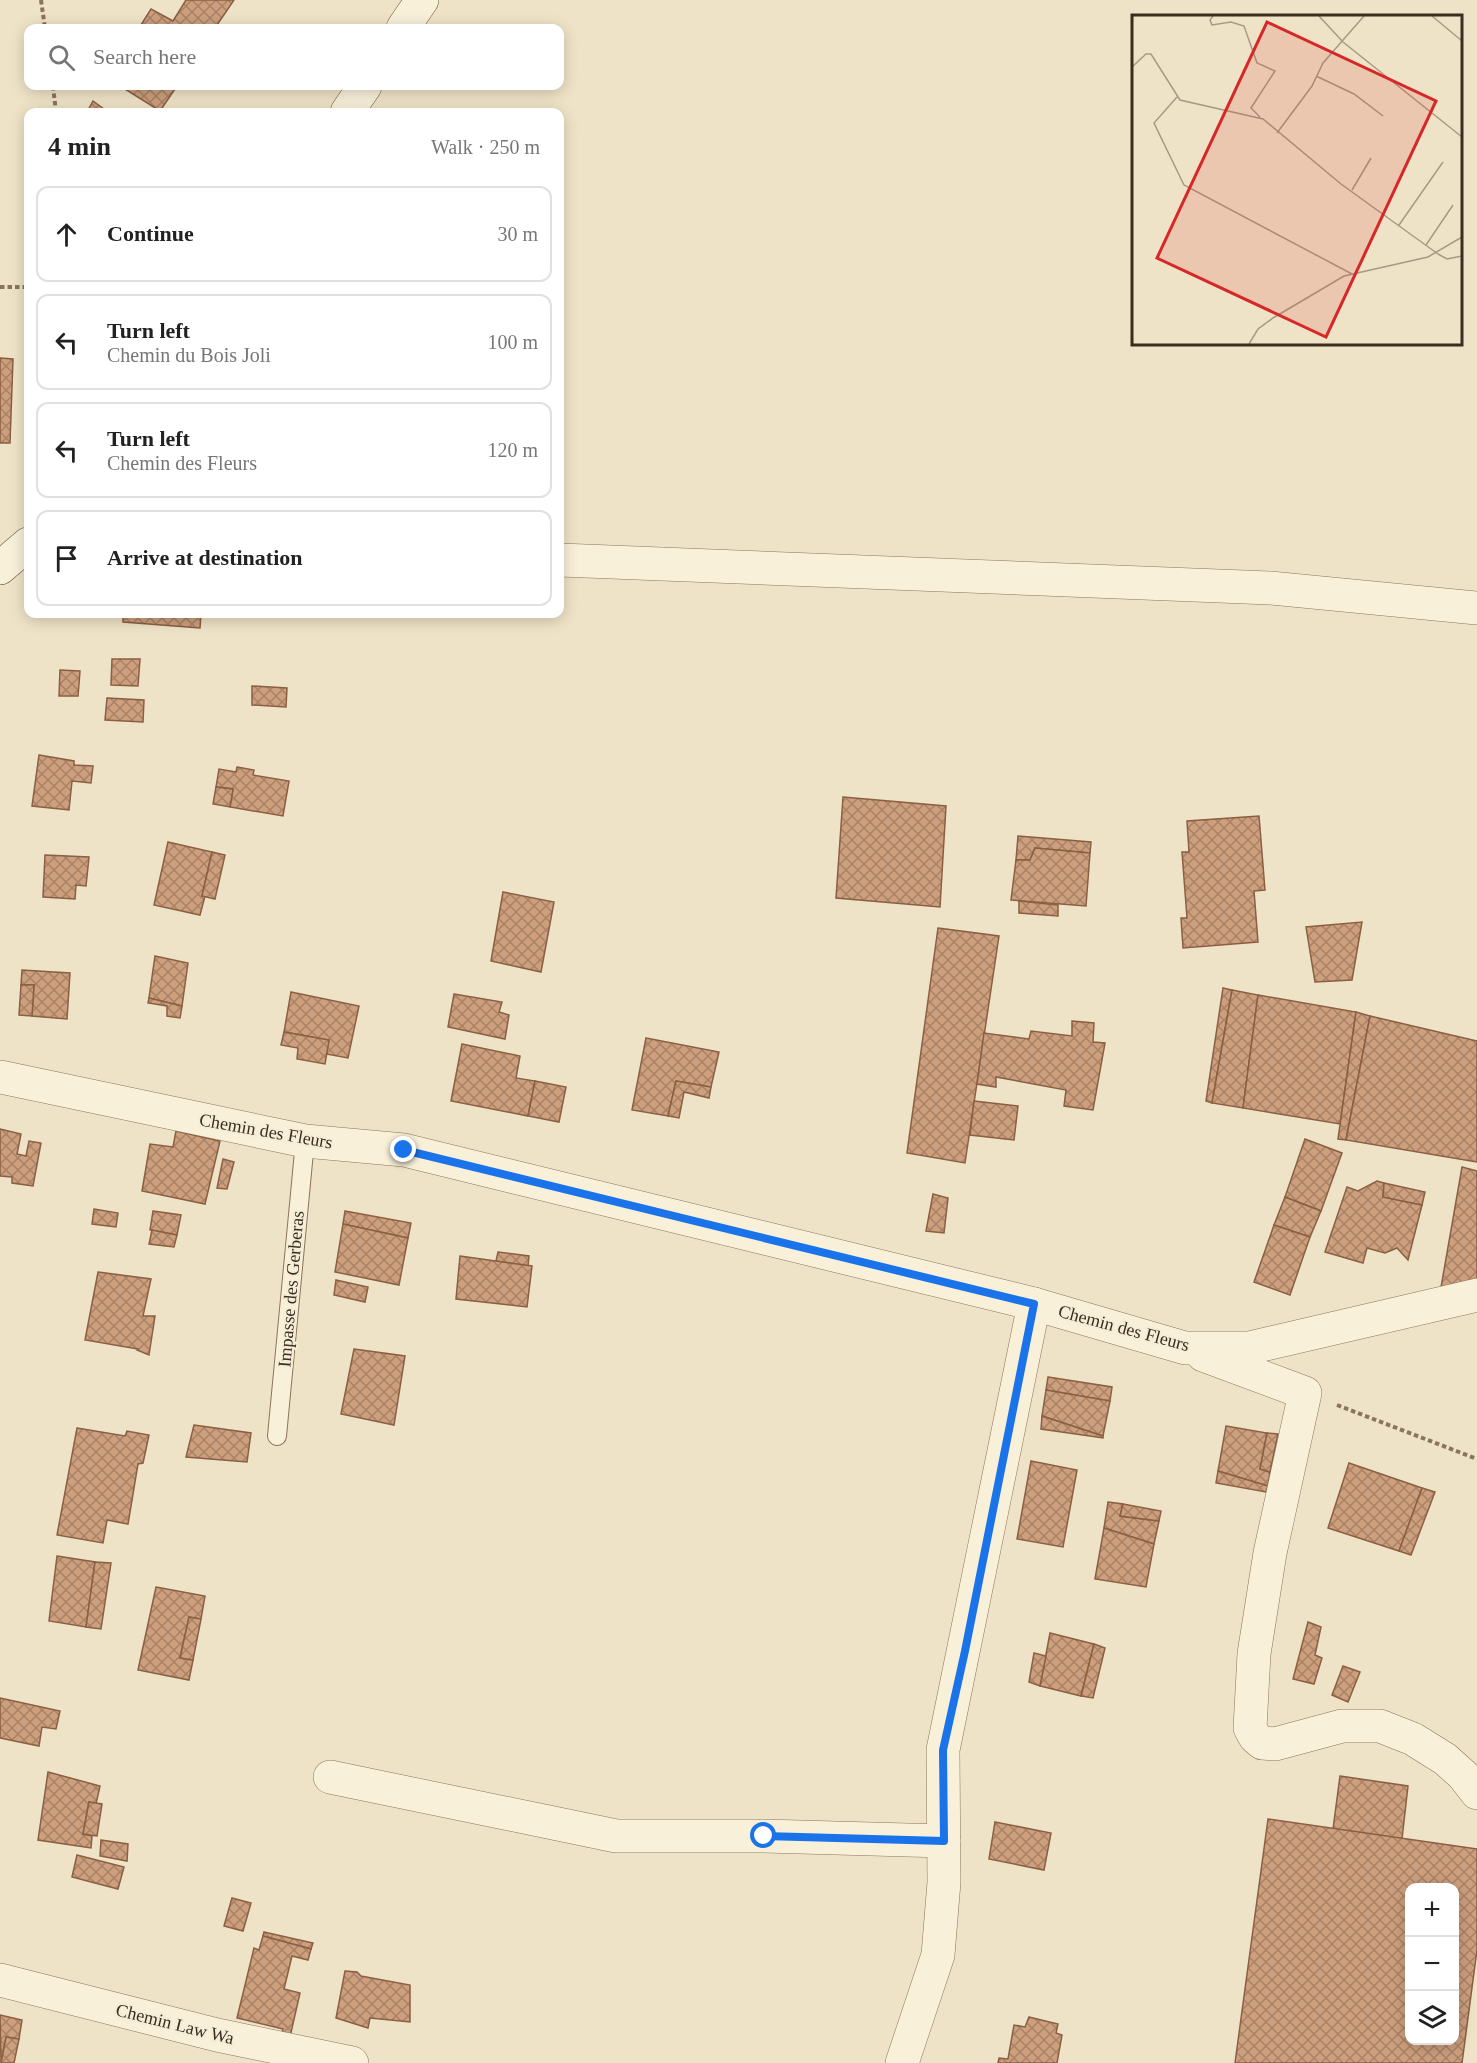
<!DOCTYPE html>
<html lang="en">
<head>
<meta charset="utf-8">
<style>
	:root { --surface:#fff; --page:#f6f6f6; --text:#222; --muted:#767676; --line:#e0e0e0 }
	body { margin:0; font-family:Georgia,serif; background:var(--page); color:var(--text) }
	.controls { position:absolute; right:18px; bottom:18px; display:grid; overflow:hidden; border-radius:12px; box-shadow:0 3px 15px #0003 }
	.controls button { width:54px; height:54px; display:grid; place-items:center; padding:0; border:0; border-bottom:2px solid var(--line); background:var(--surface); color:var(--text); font:30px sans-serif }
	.stop { position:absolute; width:18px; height:18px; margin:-14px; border:4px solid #1a73e8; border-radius:50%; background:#fff }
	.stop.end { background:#1a73e8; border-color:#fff; box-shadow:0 2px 6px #0008 }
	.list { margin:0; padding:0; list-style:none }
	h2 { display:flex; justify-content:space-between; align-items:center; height:78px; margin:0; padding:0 24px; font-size:26px }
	h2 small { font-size:20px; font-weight:400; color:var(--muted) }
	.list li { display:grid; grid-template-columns:39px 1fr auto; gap:18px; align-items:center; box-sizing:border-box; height:96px; margin:0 12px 12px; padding:0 12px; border:2px solid var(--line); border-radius:12px }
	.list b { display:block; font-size:22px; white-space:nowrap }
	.list p { margin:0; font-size:20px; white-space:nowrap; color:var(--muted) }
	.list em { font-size:20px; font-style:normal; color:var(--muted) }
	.icon { flex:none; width:33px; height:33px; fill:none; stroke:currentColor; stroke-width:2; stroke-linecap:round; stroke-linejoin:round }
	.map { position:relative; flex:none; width:1477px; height:2063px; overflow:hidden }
	.search { position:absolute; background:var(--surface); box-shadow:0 3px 15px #0003; left:24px; top:24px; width:540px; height:66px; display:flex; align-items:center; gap:15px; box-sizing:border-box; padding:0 21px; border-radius:12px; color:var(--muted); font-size:22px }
	.panel { position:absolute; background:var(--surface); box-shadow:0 3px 15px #0003; left:24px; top:108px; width:540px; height:510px; border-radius:12px }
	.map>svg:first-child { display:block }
	.building { fill:url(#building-cross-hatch); stroke:#8a5f42; stroke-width:1.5; fill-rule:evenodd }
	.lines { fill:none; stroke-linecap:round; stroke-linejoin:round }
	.lane-casing { stroke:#8a755c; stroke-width:20 }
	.street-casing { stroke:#8a755c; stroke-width:34 }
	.secondary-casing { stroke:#6c563f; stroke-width:34 }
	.path { stroke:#8a755c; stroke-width:4; stroke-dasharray:4.5 3; stroke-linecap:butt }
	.lane { stroke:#f9f0da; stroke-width:18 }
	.street { stroke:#f9f0da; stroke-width:33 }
	.secondary { stroke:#f9f0da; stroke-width:33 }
	.route { stroke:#1a73e8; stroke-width:8 }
	.labels { text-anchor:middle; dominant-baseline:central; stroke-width:4.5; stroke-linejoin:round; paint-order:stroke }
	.street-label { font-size:18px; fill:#3b2d20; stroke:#f6edd6 }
	.inset-road { fill:none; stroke:#a79a84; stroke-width:1.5 }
	.view { fill:#d62828; fill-opacity:0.15; stroke:#d62828; stroke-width:3 }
	.inset-edge { fill:none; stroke:#3b2d20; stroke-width:3 }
</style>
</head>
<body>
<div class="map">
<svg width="1477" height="2063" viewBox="0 0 1477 2063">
	<defs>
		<pattern id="building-cross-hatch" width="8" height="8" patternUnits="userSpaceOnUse" patternTransform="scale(1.5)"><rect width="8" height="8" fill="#cd9f7d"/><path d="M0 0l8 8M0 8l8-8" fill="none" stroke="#a88266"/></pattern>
	</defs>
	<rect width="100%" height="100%" fill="#efe3c7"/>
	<g class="building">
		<polygon points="186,0 234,0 215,28 139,28 151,9 173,21"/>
		<polygon points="120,86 177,86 160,111"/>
		<polygon points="93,101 108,112 79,112 80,109 87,112"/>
		<polygon points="0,358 13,359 10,443 0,443"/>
		<polygon points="123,614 201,614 200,628 123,622"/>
		<polygon points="112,659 140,659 138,686 111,685"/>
		<polygon points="60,670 80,671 78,696 59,696"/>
		<polygon points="252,686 287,688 286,707 252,705"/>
		<polygon points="107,698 144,700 143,722 105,720"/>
		<polygon points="39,755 74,761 74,765 93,766 91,783 72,781 69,810 32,806"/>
		<polygon points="237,767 254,770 253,775 289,781 283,816 230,807 233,789 216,787 219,769 236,772"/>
		<polygon points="216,787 233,789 230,807 213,804"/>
		<polygon points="843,797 946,806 940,907 836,898"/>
		<polygon points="1259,816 1265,890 1254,891 1258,942 1183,948 1181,918 1187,918 1182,852 1189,852 1187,821"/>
		<polygon points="1018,836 1091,842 1090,853 1035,848 1030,860 1016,860"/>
		<polygon points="168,842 212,852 202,896 205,896 200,915 154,905"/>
		<polygon points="1035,848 1090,853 1086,906 1011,900 1016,860 1030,860"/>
		<polygon points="212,852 225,855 215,899 202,896"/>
		<polygon points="45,855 89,857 86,886 76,885 75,899 43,897"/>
		<polygon points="503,892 554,902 541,972 491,961"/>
		<polygon points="1019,901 1058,905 1058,916 1019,913"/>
		<polygon points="1362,922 1352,980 1315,982 1306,927"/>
		<polygon points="938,928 999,936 965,1163 907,1153"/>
		<polygon points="155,956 188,963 182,1006 149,998"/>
		<polygon points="22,970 70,973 67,1019 32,1016 34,985 21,985"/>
		<polygon points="21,985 34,985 32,1016 19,1015"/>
		<polygon points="1223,988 1232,990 1212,1103 1206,1101"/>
		<polygon points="1232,990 1258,995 1243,1108 1212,1103"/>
		<polygon points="291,992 359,1006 348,1058 326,1054 329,1040 284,1032"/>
		<polygon points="454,994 502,1002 499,1012 509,1015 505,1039 448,1027"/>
		<polygon points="1258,995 1356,1012 1340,1124 1243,1108"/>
		<polygon points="149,998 182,1006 180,1018 167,1016 167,1006 148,1003"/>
		<polygon points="1356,1012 1370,1016 1346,1140 1338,1139"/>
		<polygon points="1370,1016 1477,1041 1477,1162 1346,1140"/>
		<polygon points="1072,1021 1094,1023 1093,1042 1105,1043 1093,1110 1064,1106 1066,1090 996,1077 996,1087 977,1084 984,1033 1029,1039 1031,1031 1072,1036"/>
		<polygon points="284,1032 329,1040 325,1064 297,1059 298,1048 281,1045"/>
		<polygon points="646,1038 719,1052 711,1087 676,1081 668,1116 632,1110"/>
		<polygon points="462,1044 520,1056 516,1078 535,1081 528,1116 451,1101"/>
		<polygon points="535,1081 566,1087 559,1122 528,1116"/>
		<polygon points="676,1081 711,1087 709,1098 684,1092 679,1118 668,1116"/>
		<polygon points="974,1101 1018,1106 1014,1140 970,1135"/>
		<polygon points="0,1129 21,1134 17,1154 26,1156 29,1141 41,1143 33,1186 12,1183 12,1177 0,1176"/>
		<polygon points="176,1131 220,1141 205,1204 142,1191 150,1144 173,1147"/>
		<polygon points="1305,1139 1342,1153 1321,1211 1285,1197"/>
		<polygon points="223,1159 234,1162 227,1189 217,1188"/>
		<polygon points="1462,1167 1477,1171 1477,1284 1440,1293"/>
		<polygon points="1377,1181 1384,1183 1383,1197 1422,1205 1408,1260 1397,1248 1385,1253 1367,1248 1363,1263 1325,1252 1347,1187 1358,1191"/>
		<polygon points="1384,1183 1425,1192 1422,1205 1383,1197"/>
		<polygon points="933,1194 948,1198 944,1233 926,1231"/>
		<polygon points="1285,1197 1321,1211 1310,1237 1274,1225"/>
		<polygon points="94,1209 118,1213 116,1227 92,1224"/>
		<polygon points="153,1211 181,1215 177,1235 150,1230"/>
		<polygon points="345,1211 411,1223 408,1238 343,1224"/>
		<polygon points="343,1224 408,1238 399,1285 335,1272"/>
		<polygon points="1274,1225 1310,1237 1290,1295 1254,1282"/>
		<polygon points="152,1230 177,1235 174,1247 149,1244"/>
		<polygon points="498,1252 529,1256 528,1266 496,1261"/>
		<polygon points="460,1256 532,1266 527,1307 456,1299"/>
		<polygon points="98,1272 151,1279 143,1316 155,1316 149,1355 137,1350 138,1349 85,1340"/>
		<polygon points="336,1280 368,1287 365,1302 334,1295"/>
		<polygon points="354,1349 405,1356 394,1425 341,1414"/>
		<polygon points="1048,1377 1112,1387 1110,1401 1046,1390"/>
		<polygon points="1046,1390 1110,1401 1103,1436 1042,1416"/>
		<polygon points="1042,1416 1103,1436 1103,1438 1041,1429"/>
		<polygon points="194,1425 251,1433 247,1462 186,1457"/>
		<polygon points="1226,1426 1267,1433 1260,1469 1270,1472 1268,1486 1218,1471"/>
		<polygon points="77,1428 125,1436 127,1431 149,1435 143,1463 138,1464 128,1524 107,1520 103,1543 57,1535"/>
		<polygon points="1267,1433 1278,1434 1270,1472 1260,1469"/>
		<polygon points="1031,1461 1077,1470 1063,1547 1017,1539"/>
		<polygon points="1349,1463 1422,1488 1399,1551 1328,1528"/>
		<polygon points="1218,1471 1268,1486 1266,1492 1216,1483"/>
		<polygon points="1422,1488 1435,1492 1411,1555 1399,1551"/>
		<polygon points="1108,1502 1123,1504 1120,1516 1159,1521 1154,1544 1104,1528"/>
		<polygon points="1123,1504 1161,1511 1159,1521 1120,1516"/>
		<polygon points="1104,1528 1154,1544 1146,1587 1095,1579"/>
		<polygon points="57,1556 95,1562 86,1627 49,1621"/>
		<polygon points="95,1562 111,1563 101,1629 86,1627"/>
		<polygon points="156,1587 205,1596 201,1619 189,1617 180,1658 193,1660 189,1680 138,1670"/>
		<polygon points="189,1617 201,1619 193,1660 180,1658"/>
		<polygon points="1308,1622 1321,1627 1315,1655 1322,1658 1314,1684 1293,1679"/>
		<polygon points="1050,1633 1094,1644 1081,1696 1040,1686"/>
		<polygon points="1094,1644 1105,1648 1093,1698 1081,1696"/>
		<polygon points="1034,1653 1046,1656 1040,1686 1029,1682"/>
		<polygon points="1343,1666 1360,1672 1348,1702 1332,1695"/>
		<polygon points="0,1698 60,1711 56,1729 42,1727 39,1746 0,1738"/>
		<polygon points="48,1772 100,1786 96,1804 89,1802 83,1834 92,1836 91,1848 38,1840"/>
		<polygon points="1340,1776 1408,1786 1402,1839 1333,1829"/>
		<polygon points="89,1802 102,1804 97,1836 83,1834"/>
		<path d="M1268,1819L1477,1849V1950L1462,2063H1235ZM1410,1888H1454V2040H1410Z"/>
		<polygon points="995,1822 1051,1833 1044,1870 989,1859"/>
		<polygon points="101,1840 128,1844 127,1861 100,1856"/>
		<polygon points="77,1855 124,1867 118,1889 72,1877"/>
		<polygon points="232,1898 251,1903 243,1931 224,1926"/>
		<polygon points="264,1932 313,1943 311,1949 263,1936"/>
		<polygon points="263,1936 311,1949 308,1960 292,1956 284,1989 300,1993 290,2037 281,2035 283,2029 237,2018 254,1948 259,1950"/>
		<polygon points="345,1971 357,1972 361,1976 410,1985 410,2022 370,2018 368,2028 336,2018"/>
		<polygon points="0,2015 22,2020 19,2039 6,2037 1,2063"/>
		<polygon points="1029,2017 1058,2024 1056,2033 1062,2035 1057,2063 998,2063 999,2058 1008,2059 1014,2025 1025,2027"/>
		<polygon points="6,2037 19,2039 14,2063 1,2063"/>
	</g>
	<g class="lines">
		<g class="lane-casing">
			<polyline id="lane" points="277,1436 305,1141"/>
		</g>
		<g class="street-casing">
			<g id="street">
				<polyline points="560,560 1270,588 1477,608"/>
				<polyline points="0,1077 305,1141 404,1150 1034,1304 1185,1348 1249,1348 1477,1295"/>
				<polyline points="1203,1355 1305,1393 1270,1553 1254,1654 1250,1728 1255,1737 1262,1743 1275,1744 1342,1726 1380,1726 1413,1739 1445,1759 1463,1775 1477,1793"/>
				<polyline points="330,1777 616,1836 764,1836 944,1841"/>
				<polyline points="0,1980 217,2035 352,2063"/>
				<polyline points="902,2063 938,1955 944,1882 943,1750 1034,1304"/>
			</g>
		</g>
		<g class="secondary-casing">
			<g id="secondary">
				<polyline points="403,28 422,0"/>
				<polyline points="347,112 365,86"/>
				<polyline points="0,568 28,544"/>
			</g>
		</g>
		<g class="path">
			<polyline points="41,0 45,28"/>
			<polyline points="53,86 56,112"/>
			<polyline points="0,287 28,287"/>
			<polyline points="1337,1405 1477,1459"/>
		</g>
		<use href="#lane" class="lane"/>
		<use href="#street" class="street"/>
		<use href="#secondary" class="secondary"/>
	</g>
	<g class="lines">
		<polyline class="route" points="404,1150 1034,1304 965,1651 943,1750 944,1841 764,1836"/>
	</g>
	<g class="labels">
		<g class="street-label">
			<text transform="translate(266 1131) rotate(10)">Chemin des Fleurs</text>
			<text transform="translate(291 1289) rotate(-85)">Impasse des Gerberas</text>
			<text transform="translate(1124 1328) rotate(15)">Chemin des Fleurs</text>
			<text transform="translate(175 2024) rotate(14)">Chemin Law Wa</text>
		</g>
	</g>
	<g transform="translate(1132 15)">
		<rect width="330" height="330" fill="#efe3c7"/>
		<path class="inset-road" d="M81,1L78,5L80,10L99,7L112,11L125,48L143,56L119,93L128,102M187,1L211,27L330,122M300,1L330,26M0,52L14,39H19L48,85L131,104L209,169L306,239M184,61L222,79L251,101M45,82L22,108L52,170L220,259M145,118L180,71L191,48L232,1M220,175L239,143M267,210L311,147M294,230L321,190M306,239L315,244L330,241M117,329L126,314L141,303L212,261L296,242L330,222"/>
		<path class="view" d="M135,7L304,86L194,322L25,243Z"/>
		<rect width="330" height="330" class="inset-edge"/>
	</g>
</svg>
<div class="controls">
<button>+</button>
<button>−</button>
<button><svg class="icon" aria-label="layers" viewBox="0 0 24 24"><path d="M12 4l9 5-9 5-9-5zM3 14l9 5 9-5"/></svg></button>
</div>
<div class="stop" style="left:764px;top:1836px"></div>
<div class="stop end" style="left:404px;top:1150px"></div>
<div class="search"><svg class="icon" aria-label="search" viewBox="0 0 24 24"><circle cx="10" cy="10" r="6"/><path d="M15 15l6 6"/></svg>Search here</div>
<section class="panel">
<h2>4 min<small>Walk · 250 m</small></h2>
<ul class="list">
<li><svg class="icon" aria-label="ahead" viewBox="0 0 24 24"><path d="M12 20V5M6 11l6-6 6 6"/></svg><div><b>Continue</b></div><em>30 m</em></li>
<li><svg class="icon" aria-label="left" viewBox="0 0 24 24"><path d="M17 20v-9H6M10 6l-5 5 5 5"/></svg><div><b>Turn left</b><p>Chemin du Bois Joli</p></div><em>100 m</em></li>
<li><svg class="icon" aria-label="left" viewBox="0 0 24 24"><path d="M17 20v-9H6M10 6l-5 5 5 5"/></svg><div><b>Turn left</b><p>Chemin des Fleurs</p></div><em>120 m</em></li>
<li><svg class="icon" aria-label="arrive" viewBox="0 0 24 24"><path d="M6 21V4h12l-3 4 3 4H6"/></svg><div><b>Arrive at destination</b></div></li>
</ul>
</section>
</div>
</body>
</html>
